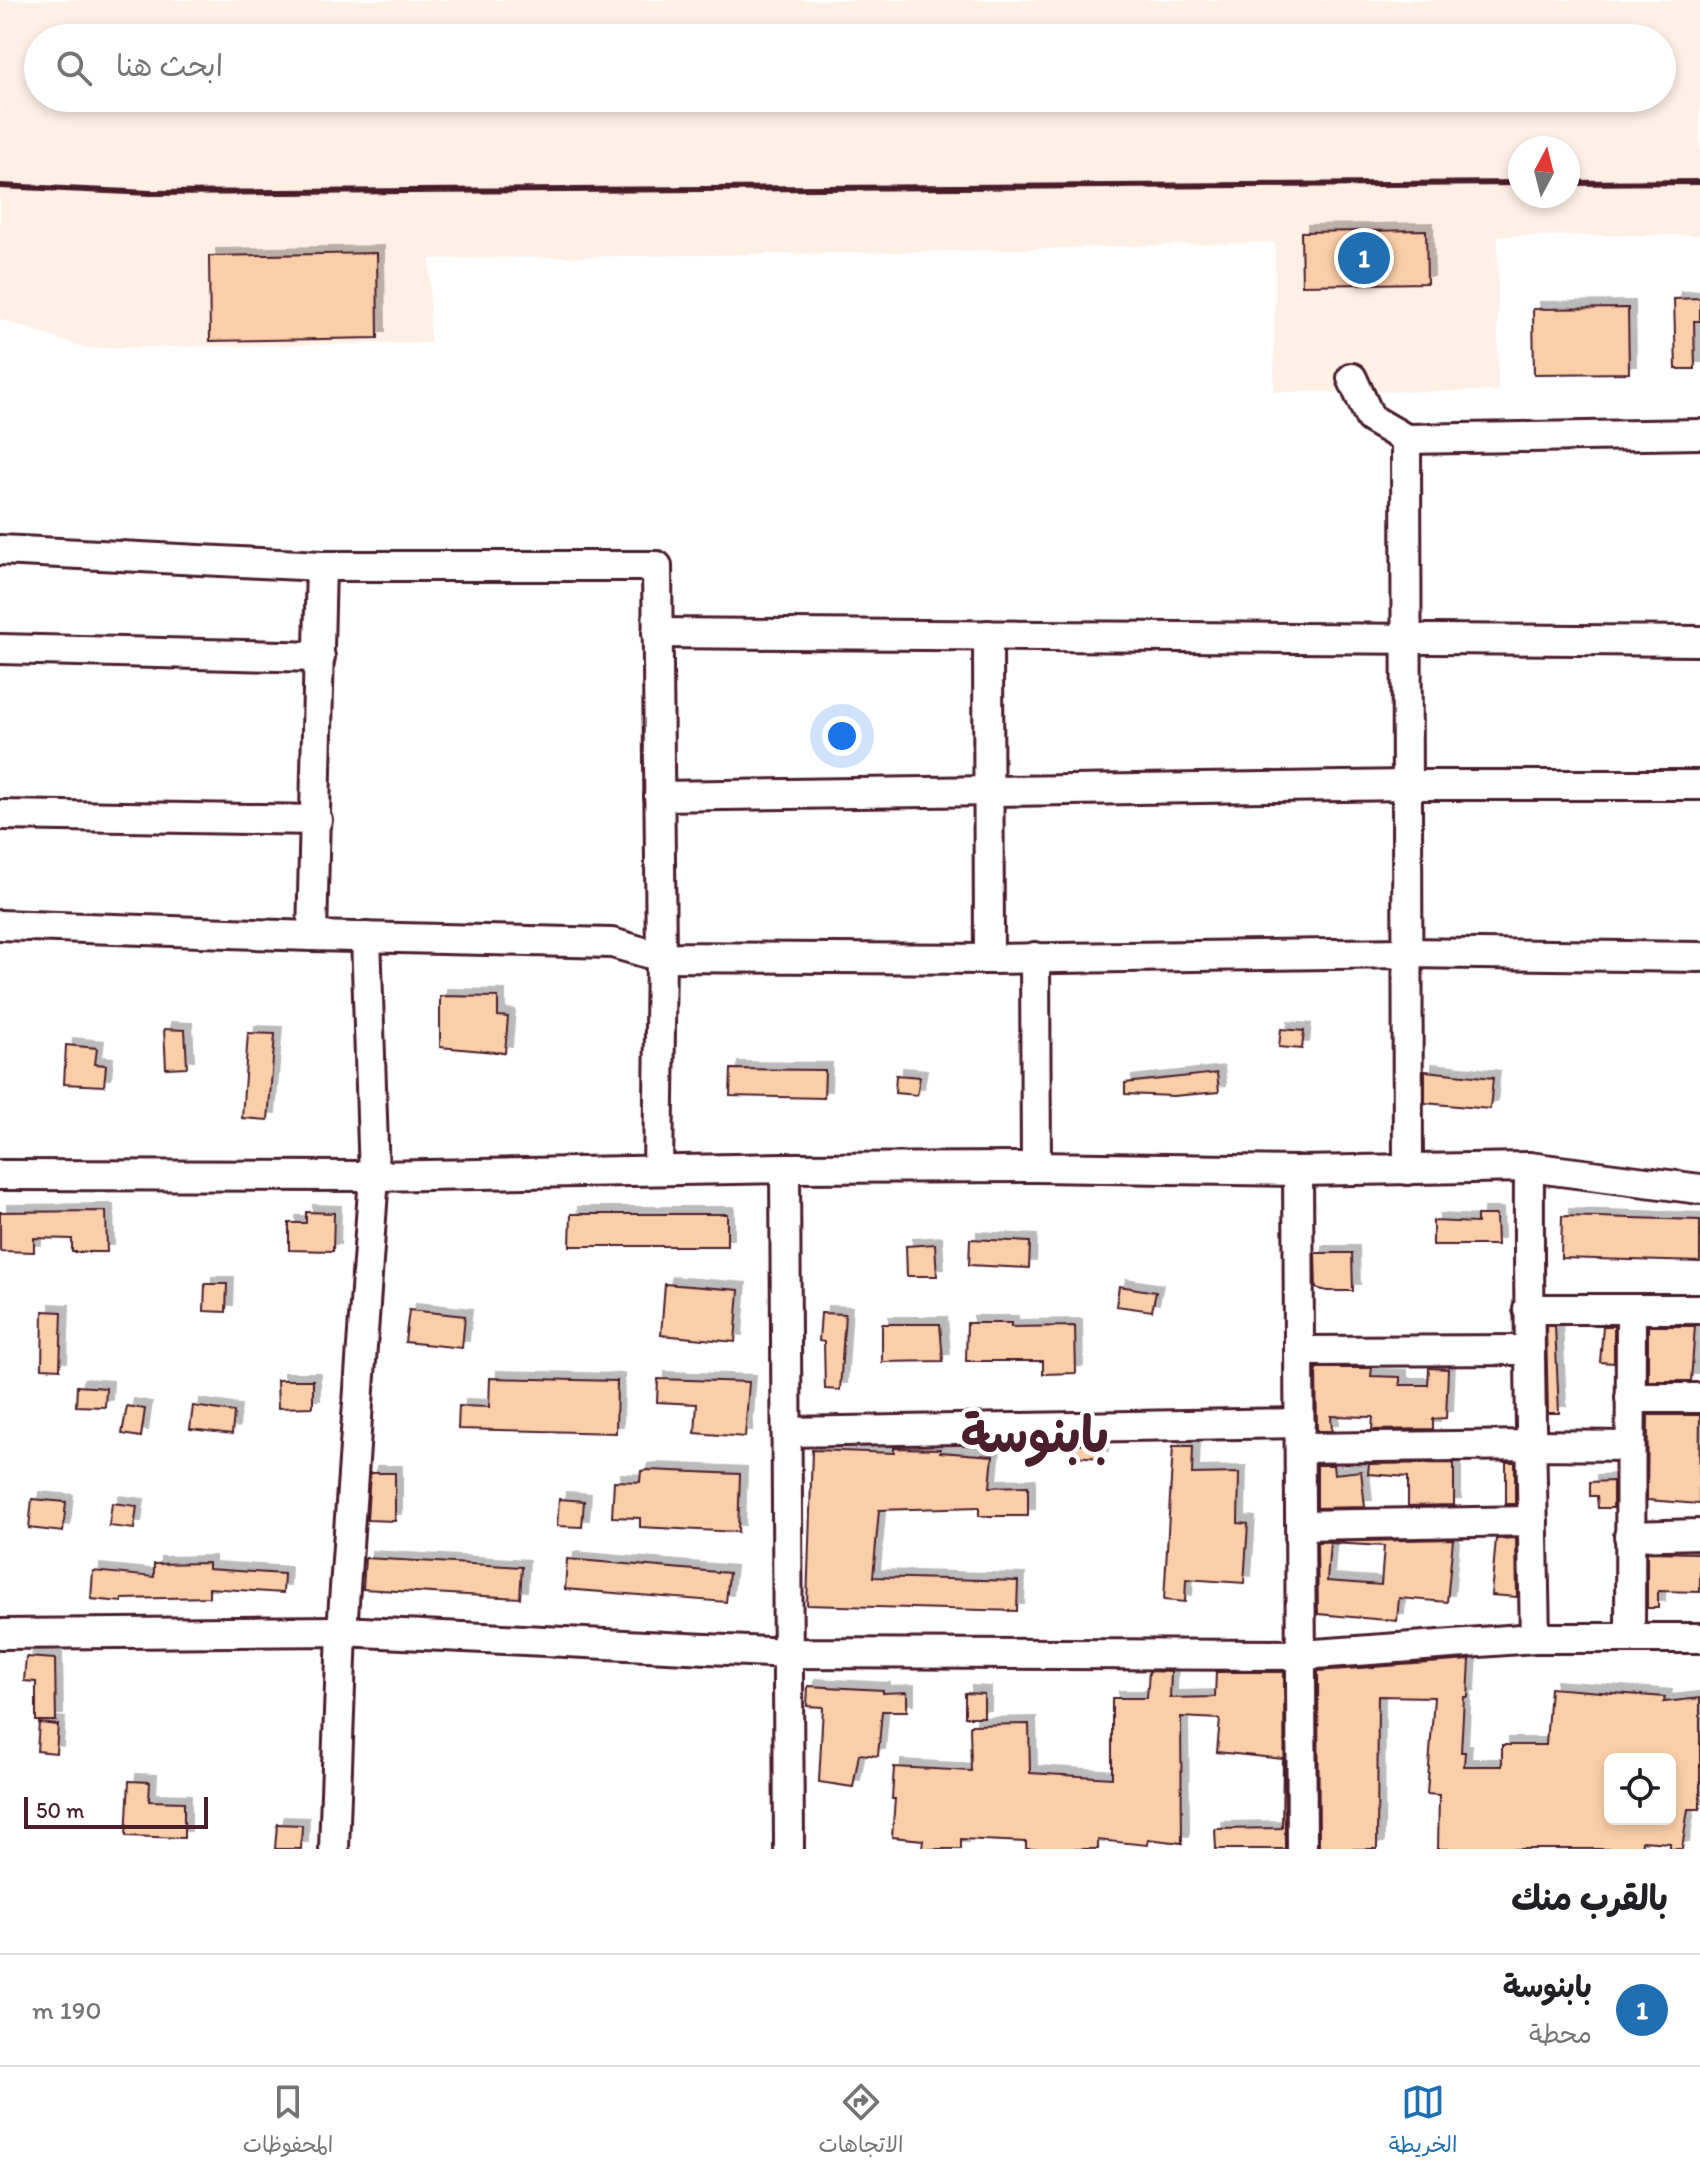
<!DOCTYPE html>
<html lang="ar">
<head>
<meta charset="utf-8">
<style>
	:root { --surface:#fff; --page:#f2f2f2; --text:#202124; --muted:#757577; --line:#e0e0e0; --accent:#1f6fb2 }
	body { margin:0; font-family:Itim,"Playpen Sans Arabic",sans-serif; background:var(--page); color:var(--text); direction:rtl }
	.controls { position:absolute; right:24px; bottom:24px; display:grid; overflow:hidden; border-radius:12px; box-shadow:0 4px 12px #0003 }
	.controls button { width:72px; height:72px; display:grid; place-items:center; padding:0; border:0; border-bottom:2px solid var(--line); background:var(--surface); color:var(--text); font:40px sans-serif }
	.compass { position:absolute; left:1508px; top:136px; width:72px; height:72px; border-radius:50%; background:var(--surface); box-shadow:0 4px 12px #0003; rotate:7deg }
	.scale { position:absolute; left:24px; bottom:20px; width:184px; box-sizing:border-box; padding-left:8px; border:4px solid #4a1f2b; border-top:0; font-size:22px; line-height:28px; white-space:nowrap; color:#4a1f2b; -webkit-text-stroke:6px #fff; paint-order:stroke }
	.you { position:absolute; left:842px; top:736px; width:28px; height:28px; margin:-20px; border:6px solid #fff; border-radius:50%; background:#1a73e8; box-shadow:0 0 0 12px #1a73e833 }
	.badge { display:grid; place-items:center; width:52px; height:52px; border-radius:50%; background:var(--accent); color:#fff; font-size:26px; font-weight:700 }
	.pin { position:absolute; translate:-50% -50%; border:4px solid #fff; box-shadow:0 2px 8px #0006 }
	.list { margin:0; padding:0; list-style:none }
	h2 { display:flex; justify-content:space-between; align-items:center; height:104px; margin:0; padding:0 32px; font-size:34px }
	h2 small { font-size:26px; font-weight:400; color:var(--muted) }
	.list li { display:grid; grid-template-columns:52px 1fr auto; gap:24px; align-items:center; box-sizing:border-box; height:112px; padding:0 32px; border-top:2px solid var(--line) }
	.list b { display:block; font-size:30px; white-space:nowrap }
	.list p { margin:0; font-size:26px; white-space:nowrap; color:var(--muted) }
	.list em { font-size:26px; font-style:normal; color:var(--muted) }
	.icon { flex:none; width:44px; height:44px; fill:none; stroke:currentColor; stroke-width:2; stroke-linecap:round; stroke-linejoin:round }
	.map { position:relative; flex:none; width:1700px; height:1849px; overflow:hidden; direction:ltr }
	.search { position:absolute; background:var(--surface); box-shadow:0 4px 12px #0003; left:24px; right:24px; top:24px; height:88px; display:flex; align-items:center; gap:20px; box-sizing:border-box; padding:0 28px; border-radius:44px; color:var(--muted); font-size:30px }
	.sheet { height:216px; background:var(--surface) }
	nav { display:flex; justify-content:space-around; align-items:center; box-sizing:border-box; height:112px; border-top:2px solid var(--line); background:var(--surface); font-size:22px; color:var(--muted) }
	nav a { display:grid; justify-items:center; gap:4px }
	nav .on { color:var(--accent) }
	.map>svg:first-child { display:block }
	.built { fill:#fef0e5; fill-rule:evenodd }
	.building { fill:#facea8; stroke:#4a1f2b; stroke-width:2; fill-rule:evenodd; filter:url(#shadow) }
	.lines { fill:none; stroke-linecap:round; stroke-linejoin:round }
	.street-casing { stroke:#4a1f2b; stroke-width:34 }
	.street { stroke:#fff; stroke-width:28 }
	.rail { stroke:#4a1f2b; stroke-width:6 }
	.labels { text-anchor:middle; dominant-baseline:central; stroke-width:8; stroke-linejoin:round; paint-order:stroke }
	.town-label { font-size:50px; font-weight:bold; fill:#4a1f2b; stroke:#fff }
</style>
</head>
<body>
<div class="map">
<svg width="1700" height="1849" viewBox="0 0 1700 1849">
	<defs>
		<filter id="shadow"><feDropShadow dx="7" dy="-7" stdDeviation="0" flood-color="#0004"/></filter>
	</defs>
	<rect width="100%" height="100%" fill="#fff"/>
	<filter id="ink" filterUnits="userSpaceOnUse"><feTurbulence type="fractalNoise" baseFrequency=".0125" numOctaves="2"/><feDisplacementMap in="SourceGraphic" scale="16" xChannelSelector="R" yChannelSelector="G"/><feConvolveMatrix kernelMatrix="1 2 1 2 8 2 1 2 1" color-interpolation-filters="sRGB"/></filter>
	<g filter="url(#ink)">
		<path class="built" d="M0,0H1700V235L1498,236V391L1274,392L1275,242L961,251L430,259V343L86,348L0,319ZM38,38H1662V98H38ZM1520,148H1568V196H1520Z"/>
		<g class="building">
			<polygon points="1426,230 1427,283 1302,285 1301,232"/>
			<polygon points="377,253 378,338 210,341 209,256"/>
			<polygon points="1700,298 1700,321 1694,321 1695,369 1676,369 1674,299"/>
			<polygon points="1628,308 1629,373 1534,374 1533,309"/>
			<polygon points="440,996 498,997 498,1016 508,1017 505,1053 440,1047"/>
			<polygon points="164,1029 185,1030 187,1067 166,1068"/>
			<polygon points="1281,1029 1304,1031 1302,1049 1279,1047"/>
			<polygon points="248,1033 275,1034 268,1120 242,1118"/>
			<polygon points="66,1045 97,1048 95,1064 106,1065 104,1086 64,1084"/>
			<polygon points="731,1069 825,1070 824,1098 730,1096"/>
			<polygon points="1425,1071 1493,1078 1490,1109 1425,1103"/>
			<polygon points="1217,1073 1219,1092 1173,1096 1125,1094 1125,1083"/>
			<polygon points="896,1075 920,1077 917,1095 895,1093"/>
			<polygon points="106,1211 107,1252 72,1252 72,1239 34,1238 34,1252 0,1251 0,1212"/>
			<polygon points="306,1212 334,1213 333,1251 289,1250 289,1223 306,1223"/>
			<polygon points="571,1214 727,1214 727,1246 570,1246"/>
			<polygon points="1477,1215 1496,1215 1497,1245 1433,1245 1433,1221 1477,1223"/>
			<polygon points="1562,1216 1700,1220 1700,1262 1561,1258"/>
			<polygon points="970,1239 1030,1242 1029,1268 969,1265"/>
			<polygon points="935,1244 937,1276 907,1276 906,1246"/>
			<polygon points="1315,1253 1352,1253 1353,1291 1327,1291 1316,1288"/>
			<polygon points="205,1284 227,1284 226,1312 204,1311"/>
			<polygon points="665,1284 739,1290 735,1342 661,1335"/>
			<polygon points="1119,1286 1156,1292 1152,1311 1116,1306"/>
			<polygon points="409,1310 465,1316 462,1348 405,1342"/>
			<polygon points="43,1311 62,1312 60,1369 42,1368"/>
			<polygon points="821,1313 845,1314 840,1390 825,1389 824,1342 819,1341"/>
			<polygon points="967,1323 1011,1323 1011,1327 1075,1326 1076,1373 1043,1374 1043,1361 966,1361"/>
			<polygon points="882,1324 940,1324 943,1361 882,1362"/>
			<polygon points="1546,1326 1555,1326 1559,1413 1548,1413"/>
			<polygon points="1603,1326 1614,1326 1614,1363 1600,1362"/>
			<polygon points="1648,1326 1695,1326 1691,1381 1648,1381"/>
			<polygon points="1316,1368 1372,1368 1371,1376 1400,1377 1400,1385 1428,1385 1429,1368 1448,1369 1446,1418 1433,1419 1433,1429 1372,1430 1373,1417 1331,1416 1332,1431 1317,1431"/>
			<polygon points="490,1378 617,1381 616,1433 458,1429 459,1406 489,1407"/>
			<polygon points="658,1379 749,1382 745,1437 695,1433 697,1404 657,1402"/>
			<polygon points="277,1380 313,1380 313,1407 278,1408"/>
			<polygon points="77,1386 106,1388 105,1407 76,1406"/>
			<polygon points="127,1406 145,1409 141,1437 122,1434"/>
			<polygon points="193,1406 234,1412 232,1434 190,1429"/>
			<polygon points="1648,1415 1700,1415 1699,1504 1647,1500"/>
			<polygon points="1102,1443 1101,1458 1072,1456 1073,1444"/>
			<polygon points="1173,1446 1193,1446 1192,1474 1239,1473 1238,1523 1248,1524 1244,1583 1186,1579 1185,1602 1164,1600"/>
			<polygon points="894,1448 940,1449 940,1452 993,1456 990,1487 1028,1486 1028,1516 979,1516 979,1507 879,1510 873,1577 1018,1581 1017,1611 807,1605 812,1450 894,1453"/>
			<rect x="1506" y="1462" width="9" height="42"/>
			<polygon points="1454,1463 1454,1505 1408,1506 1408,1477 1368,1474 1369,1464"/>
			<polygon points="1317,1465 1333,1465 1334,1474 1361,1471 1365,1507 1317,1508"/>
			<polygon points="649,1470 740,1474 738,1532 640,1527 640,1518 612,1517 614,1481 640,1482 641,1471"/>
			<polygon points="370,1473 395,1473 395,1521 367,1520"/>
			<polygon points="1613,1481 1613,1508 1598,1508 1597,1496 1590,1496 1590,1482"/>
			<polygon points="32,1499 66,1502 63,1532 29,1528"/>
			<polygon points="559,1499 584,1501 582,1527 557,1526"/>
			<polygon points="112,1503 137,1506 134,1529 109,1526"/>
			<polygon points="1516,1538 1517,1597 1491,1595 1496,1539"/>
			<path d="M1453,1539L1447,1602L1399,1598L1397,1621L1318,1614L1317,1542ZM1330,1543L1384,1546L1381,1585L1327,1581Z"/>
			<polygon points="1647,1552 1700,1553 1700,1592 1658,1591 1658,1608 1647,1608"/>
			<polygon points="365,1558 522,1567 520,1598 363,1589"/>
			<polygon points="567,1559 729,1573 726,1602 565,1589"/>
			<polygon points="208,1563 208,1569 284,1574 283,1593 209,1588 209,1597 122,1599 122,1602 91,1599 93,1571 154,1577 154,1564"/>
			<polygon points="26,1657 55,1659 56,1721 36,1721 36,1682 24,1681"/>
			<path d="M1470,1660L1468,1697H1464L1461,1752H1465L1464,1766H1502V1745H1546L1550,1688L1665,1697L1664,1702L1700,1698V1809H1688L1682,1849H1670V1843L1642,1841L1641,1849H1438L1439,1795L1427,1794L1434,1697L1378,1696L1377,1849H1319L1318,1671ZM1610,1759H1670V1819H1610Z"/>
			<polygon points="1149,1671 1171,1672 1170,1698 1215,1697 1216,1672 1284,1672 1285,1849 1216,1849 1215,1829 1282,1828 1283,1759 1217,1752 1220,1719 1181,1717 1182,1843 1148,1839 1147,1845 1098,1840 1098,1849 1026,1849 1026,1842 961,1839 961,1849 922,1849 923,1840 892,1837 895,1799 892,1799 894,1767 971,1771 970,1725 1029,1724 1030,1773 1112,1778 1112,1698 1147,1698"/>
			<polygon points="808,1686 883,1690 883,1693 907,1692 907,1711 882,1711 878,1756 859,1754 853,1787 819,1782 823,1707 807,1706"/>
			<polygon points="965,1693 984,1694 984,1717 965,1717"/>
			<polygon points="39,1723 58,1725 56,1753 37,1751"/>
			<polygon points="129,1781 150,1782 149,1801 184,1802 184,1838 126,1836"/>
			<polygon points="277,1824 302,1825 301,1849 275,1849"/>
		</g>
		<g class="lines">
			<g class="street-casing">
				<g id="street">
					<polyline points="1352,378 1370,418 1406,439 1408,1170"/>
					<polyline points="1406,439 1700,434"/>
					<polyline points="0,550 321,566 657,566 661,957 658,1170"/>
					<polyline points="657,633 1700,641"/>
					<polyline points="988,635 989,959"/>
					<polyline points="0,649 320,657"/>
					<polyline points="659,796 1407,785 1700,785"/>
					<polyline points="0,815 317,820"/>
					<polyline points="0,925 312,936 612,943 661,957 989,959 1406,953 1700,957"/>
					<polyline points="312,936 321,566"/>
					<polyline points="1035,957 1036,1167"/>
					<path d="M1529,1167C1528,1324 1532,1481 1535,1638"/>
					<polyline points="785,1168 789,1849"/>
					<polyline points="1298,1171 1302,1849"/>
					<polyline points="0,1175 374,1176 785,1168 1036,1167 1298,1171 1529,1167 1700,1189"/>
					<polyline points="1528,1309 1700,1309"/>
					<polyline points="1301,1351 1529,1350"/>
					<polyline points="1630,1398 1700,1398"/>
					<polyline points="787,1432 1300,1423"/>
					<polyline points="1300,1448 1533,1445 1629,1446"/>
					<polyline points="1301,1525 1533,1521"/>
					<polyline points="1629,1536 1700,1534"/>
					<polyline points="0,1634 342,1631 788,1653 1302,1655 1535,1638 1700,1638"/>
					<polyline points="1630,1637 1631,1309"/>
					<polyline points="334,1849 342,1631 374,1176 366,937"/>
				</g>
			</g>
			<use href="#street" class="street"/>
			<g class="rail">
				<polyline points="1568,183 1700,182"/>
				<polyline points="0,186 150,193 1520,183"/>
			</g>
		</g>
	</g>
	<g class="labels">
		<g class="town-label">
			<text x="1035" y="1434">بابنوسة</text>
		</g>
	</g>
</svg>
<div class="controls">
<button><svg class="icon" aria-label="locate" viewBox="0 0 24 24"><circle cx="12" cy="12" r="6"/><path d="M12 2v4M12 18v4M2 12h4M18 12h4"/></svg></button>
</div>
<svg class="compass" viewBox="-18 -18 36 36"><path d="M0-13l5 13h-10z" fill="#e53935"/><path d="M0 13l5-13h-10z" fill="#757577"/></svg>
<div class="scale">50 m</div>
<div class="you"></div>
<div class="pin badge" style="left:1364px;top:258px">1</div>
<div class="search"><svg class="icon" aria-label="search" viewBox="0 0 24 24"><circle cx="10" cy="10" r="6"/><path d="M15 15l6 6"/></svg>ابحث هنا</div>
</div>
<section class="sheet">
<h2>بالقرب منك<small></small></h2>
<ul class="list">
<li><span class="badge">1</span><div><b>بابنوسة</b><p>محطة</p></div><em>190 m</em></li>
</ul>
</section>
<nav>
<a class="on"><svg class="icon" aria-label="map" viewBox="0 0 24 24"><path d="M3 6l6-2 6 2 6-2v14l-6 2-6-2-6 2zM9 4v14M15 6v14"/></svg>الخريطة</a>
<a><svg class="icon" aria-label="directions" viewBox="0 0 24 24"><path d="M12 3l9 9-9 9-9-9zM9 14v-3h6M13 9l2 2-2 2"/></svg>الاتجاهات</a>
<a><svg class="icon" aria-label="saved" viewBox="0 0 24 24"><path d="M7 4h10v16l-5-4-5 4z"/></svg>المحفوظات</a>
</nav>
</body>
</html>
